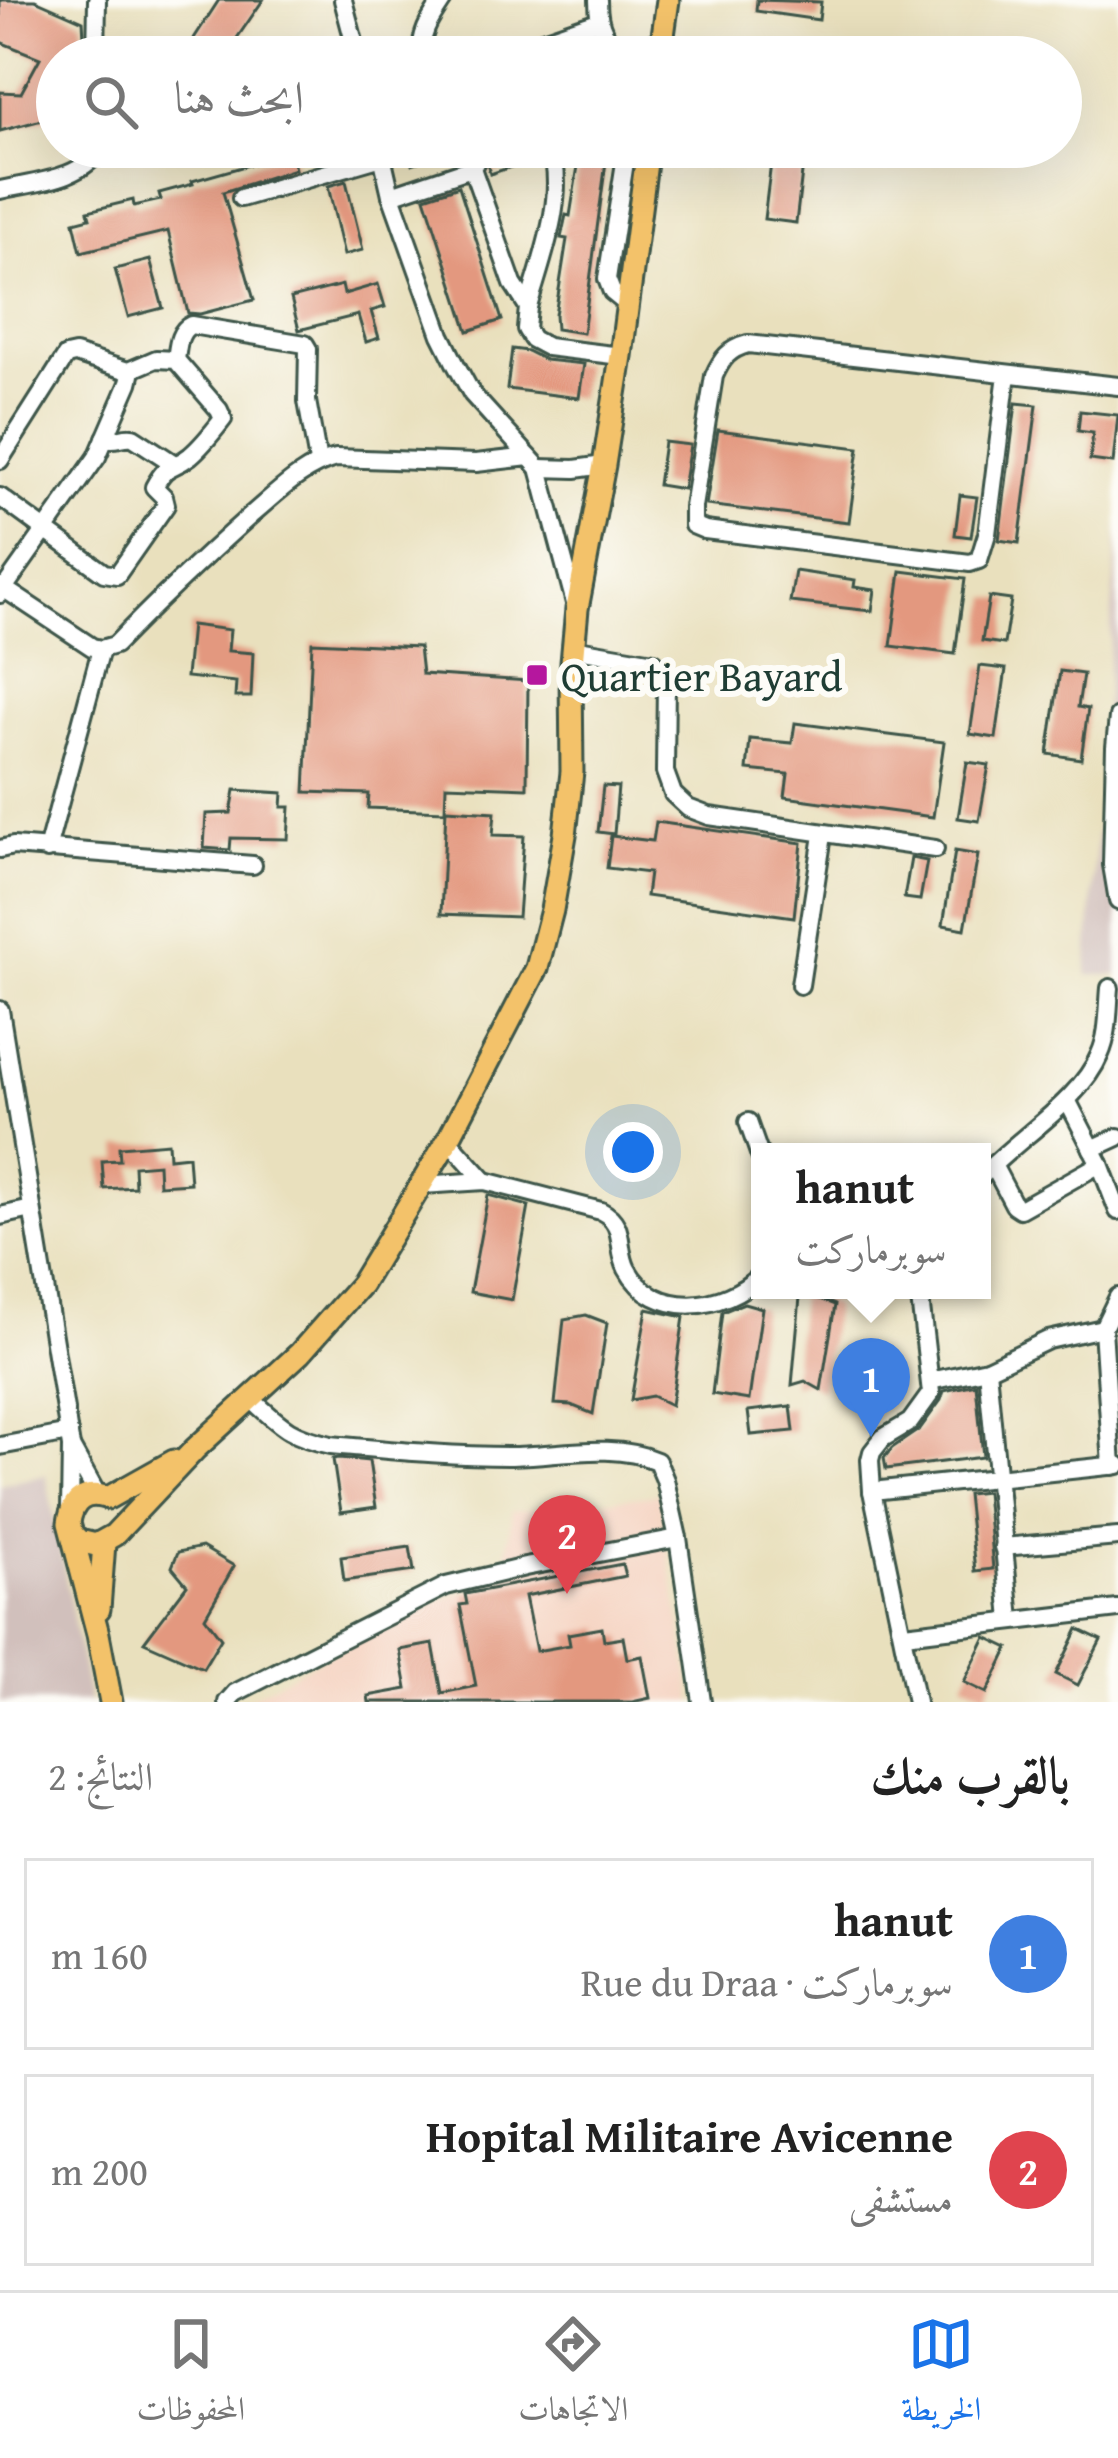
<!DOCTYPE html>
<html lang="ar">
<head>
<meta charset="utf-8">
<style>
	:root { --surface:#fff; --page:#f2f2f2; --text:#222; --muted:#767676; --line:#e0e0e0; --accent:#1a73e8 }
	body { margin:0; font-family:"Gentium Book Plus",Amiri,serif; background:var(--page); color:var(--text); direction:rtl }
	.you { position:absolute; left:633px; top:1152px; width:42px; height:42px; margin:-30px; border:9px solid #fff; border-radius:50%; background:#1a73e8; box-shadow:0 0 0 18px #1a73e833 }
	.badge { display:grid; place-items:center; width:78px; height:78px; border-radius:50%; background:var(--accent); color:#fff; font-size:39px; font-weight:700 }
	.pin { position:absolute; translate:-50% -99px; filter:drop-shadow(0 3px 6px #0008) }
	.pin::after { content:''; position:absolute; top:63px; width:42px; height:36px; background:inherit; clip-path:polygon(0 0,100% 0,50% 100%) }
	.popup { position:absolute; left:751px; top:1143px; width:240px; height:156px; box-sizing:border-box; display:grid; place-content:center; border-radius:0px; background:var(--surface); filter:drop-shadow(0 3px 9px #0005); font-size:39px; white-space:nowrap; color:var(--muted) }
	.popup b { font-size:45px; color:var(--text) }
	.popup::after { content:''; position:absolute; left:50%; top:100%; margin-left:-24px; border:24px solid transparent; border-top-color:var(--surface) }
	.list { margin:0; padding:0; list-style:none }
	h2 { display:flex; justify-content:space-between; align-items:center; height:156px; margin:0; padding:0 48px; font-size:51px }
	h2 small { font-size:39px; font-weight:400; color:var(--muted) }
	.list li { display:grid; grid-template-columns:78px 1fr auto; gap:36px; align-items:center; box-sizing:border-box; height:192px; margin:0 24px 24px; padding:0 24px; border:3px solid var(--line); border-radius:0px }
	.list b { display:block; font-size:45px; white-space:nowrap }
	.list p { margin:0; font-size:39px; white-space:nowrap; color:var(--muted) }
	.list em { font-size:39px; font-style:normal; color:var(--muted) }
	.icon { flex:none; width:66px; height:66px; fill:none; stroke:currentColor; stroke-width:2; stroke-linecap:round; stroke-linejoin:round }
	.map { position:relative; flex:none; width:1118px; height:1702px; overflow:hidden; direction:ltr }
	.search { position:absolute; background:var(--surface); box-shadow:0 12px 48px #0002; left:36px; right:36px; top:36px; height:132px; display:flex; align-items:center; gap:30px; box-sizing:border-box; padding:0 42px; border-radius:66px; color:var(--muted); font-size:45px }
	.sheet { height:588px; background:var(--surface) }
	nav { display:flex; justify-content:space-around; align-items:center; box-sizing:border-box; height:168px; border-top:3px solid var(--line); background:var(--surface); font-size:33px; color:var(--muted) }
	nav a { display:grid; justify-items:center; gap:6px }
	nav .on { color:var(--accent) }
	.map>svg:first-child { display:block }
	.built { fill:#f5d3c1 }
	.industrial { fill:#d1c0bc }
	.building { fill:#e3987f }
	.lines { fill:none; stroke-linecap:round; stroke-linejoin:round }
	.minor-casing { stroke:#3d5549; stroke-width:22 }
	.major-casing { stroke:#3d5549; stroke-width:27 }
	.minor { stroke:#fff; stroke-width:16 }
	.major { stroke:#f3c26a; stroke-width:21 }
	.poi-dot { fill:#b5179e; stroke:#fdfcf7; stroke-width:4.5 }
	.labels { text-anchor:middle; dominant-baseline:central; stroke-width:12; stroke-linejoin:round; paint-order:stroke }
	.poi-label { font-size:42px; fill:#1f3d34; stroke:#fdfcf7; text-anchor:start }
</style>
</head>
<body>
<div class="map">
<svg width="1118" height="1702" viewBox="0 0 1118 1702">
	<rect width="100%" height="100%" fill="#fdfcf7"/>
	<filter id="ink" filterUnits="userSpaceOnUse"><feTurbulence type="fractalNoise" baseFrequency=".00833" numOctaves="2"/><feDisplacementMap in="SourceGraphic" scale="24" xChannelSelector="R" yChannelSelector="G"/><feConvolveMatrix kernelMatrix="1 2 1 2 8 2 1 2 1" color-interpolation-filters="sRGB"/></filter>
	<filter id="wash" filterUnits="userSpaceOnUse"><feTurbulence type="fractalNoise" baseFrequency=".004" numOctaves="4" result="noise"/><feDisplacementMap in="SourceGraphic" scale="48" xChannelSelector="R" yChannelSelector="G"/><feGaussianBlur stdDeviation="2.7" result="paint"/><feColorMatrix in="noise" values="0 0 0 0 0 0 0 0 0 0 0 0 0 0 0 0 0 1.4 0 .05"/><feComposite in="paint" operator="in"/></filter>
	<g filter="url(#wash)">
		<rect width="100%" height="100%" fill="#e9e0bd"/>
		<polygon class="built" points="659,1494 693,1702 241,1702 413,1610 504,1578 512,1511"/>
		<g class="industrial">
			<polygon points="1118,521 1118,975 1087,975"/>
			<polygon points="46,1475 89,1702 0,1702 0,1485"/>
		</g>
		<g id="blocks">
			<g class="building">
				<polygon points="0,0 35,0 83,21 84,37 83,57 57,57 57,116 0,131 0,92 21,93 40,58 0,42"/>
				<polygon points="219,0 263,0 224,57 208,57 189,46"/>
				<polygon points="757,0 821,2 819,20 756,11"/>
				<polygon points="407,147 459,147 459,150 412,164"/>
				<polygon points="530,147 534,147 538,158 490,174 488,166 490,162"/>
				<polygon points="581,147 608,147 583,333 556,329 555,315 567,239 561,238 566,215 570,216"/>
				<polygon points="773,147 805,147 796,223 764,219"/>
				<polygon points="291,153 295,169 223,192 254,300 200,314 188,313 168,231 81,252 74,222 90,218 88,211 133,200 134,206 161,200 159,193 193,184 192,181"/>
				<polygon points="346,181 363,250 344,255 328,186"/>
				<polygon points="459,186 502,320 468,331 425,197"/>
				<polygon points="150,260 163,308 128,317 115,269"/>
				<polygon points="378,284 385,307 371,311 379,338 366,342 358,315 299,330 291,298 342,285 344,294"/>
				<polygon points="512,349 527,351 545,360 584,364 579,398 507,389"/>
				<polygon points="1016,403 1037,405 1019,543 999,540"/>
				<polygon points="1080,411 1118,415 1113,463 1090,460 1093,433 1078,431"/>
				<polygon points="718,430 859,448 849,522 706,505"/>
				<polygon points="664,442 690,445 683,489 658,485"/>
				<polygon points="960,495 977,497 971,537 955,535"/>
				<polygon points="795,571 855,580 854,587 875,590 872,611 790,602"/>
				<polygon points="901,571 965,579 955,654 891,646"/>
				<polygon points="989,597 1011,600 1004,644 982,641"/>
				<polygon points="191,625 230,630 228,651 253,653 251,697 235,697 236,682 186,677"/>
				<polygon points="312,642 419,647 422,674 528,681 527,788 446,785 445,811 368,808 369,794 305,792"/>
				<polygon points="980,666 1006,669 996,738 970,734"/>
				<polygon points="1060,671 1083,674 1078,707 1088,709 1081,759 1048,754"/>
				<polygon points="795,723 944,742 933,817 785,797 788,774 747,770 750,739 792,743"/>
				<polygon points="967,762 989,765 979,821 958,818"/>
				<polygon points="603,786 618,787 614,834 598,832"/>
				<polygon points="235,790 283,793 282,807 290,807 288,839 231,838 230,850 204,848 206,814 231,813"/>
				<polygon points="446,809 495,812 493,835 524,836 518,917 441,914"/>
				<polygon points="656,822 802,843 794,917 646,896 649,873 607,868 611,836 653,841"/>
				<polygon points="955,851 978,855 965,929 943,925"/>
				<polygon points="911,858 927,861 920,900 904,898"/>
				<polygon points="168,1143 169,1158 188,1156 190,1183 159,1185 158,1164 134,1166 135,1187 104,1189 102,1161 120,1160 119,1147"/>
				<polygon points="488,1195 529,1206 512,1300 470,1292"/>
				<polygon points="800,1297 817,1298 835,1305 821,1390 805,1381 792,1385"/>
				<polygon points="744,1303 762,1308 749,1400 712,1394 722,1312"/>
				<polygon points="647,1309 684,1317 671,1405 652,1396 631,1400"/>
				<polygon points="586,1315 607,1323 593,1414 571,1405 555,1404 564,1319"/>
				<polygon points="976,1384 983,1457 886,1469 884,1458 892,1448 920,1429 941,1400 944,1391"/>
				<polygon points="791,1406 794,1431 751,1435 748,1411"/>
				<polygon points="339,1458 369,1461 376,1507 341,1512 333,1459"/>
				<polygon points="986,1492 993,1569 975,1571 967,1494"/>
				<polygon points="202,1547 234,1566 205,1617 221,1638 203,1668 144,1642 187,1585 172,1567 178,1552"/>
				<polygon points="410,1547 414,1571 344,1581 341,1557"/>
				<polygon points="622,1564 625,1576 525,1596 536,1651 570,1645 568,1634 602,1628 604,1640 623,1637 627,1659 642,1656 650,1698 632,1702 369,1702 368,1696 407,1689 400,1650 433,1644 442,1693 476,1686 460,1605 467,1604 465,1594"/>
				<polygon points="1078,1629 1101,1640 1078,1685 1056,1674"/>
				<polygon points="986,1637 1009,1648 987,1693 964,1682"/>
			</g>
		</g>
	</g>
	<g filter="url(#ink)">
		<use href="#blocks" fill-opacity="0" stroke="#3d5549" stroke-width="3"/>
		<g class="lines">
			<g class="minor-casing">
				<g id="minor">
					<polyline points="343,0 358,57"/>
					<path d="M598,0C598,29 605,39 627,57"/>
					<polyline points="266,54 268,57"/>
					<polyline points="96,57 97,0"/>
					<path d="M422,57C419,34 431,18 443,0"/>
					<polyline points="493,57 598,21"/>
					<polyline points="380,147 391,195 441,335 456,365 472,394 539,468 576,607"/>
					<polyline points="495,147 481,152 472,168 513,284 528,307 526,329 532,339 547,347 621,356"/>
					<path d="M0,190C34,182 83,180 101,147"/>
					<polyline points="391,195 472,168"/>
					<polyline points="241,198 382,157"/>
					<polyline points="628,305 612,292 607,279 625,162 629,153 641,147"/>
					<path d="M528,307C541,261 568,193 550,147"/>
					<path d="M1007,374L987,534L979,560L970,563L705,530L693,525V507L714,376C722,358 729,349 748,344L1118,386"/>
					<path d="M105,438C116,442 123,435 133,437L173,463"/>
					<polyline points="0,460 66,356 75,354 128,371 156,359 176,360"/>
					<polyline points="539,468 575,469 604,465"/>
					<path d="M0,497L104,573L117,575L166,505L164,497L154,487C168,461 171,471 190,456C202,446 213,432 223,419L219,410L176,360C178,347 178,331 191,325L305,344L308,349L307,401L318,462"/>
					<path d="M0,586L92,647L101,649L115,645C158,600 204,557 251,515C277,493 303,466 336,458L476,463L529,457"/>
					<polyline points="0,594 97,457 129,383 131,375 128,371"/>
					<polyline points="572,648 654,662 666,681 665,772 673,794 688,808 709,816 935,849"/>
					<polyline points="1118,717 1115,747 1112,865 1118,901"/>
					<polyline points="0,849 13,846 253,865"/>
					<polyline points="47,850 101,649"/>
					<polyline points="800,985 823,835"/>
					<polyline points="0,1010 71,1447 70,1510"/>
					<polyline points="1067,1100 1100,1164 1118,1211"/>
					<polyline points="748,1122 760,1156"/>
					<polyline points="448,1140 485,1181"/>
					<polyline points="1092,1149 1118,1137"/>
					<polyline points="993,1165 1014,1205 1020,1209 1100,1164"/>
					<path d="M982,1176C1017,1138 1080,1102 1100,1054C1109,1035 1108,1009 1110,988"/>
					<path d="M422,1185L485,1181L601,1211C627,1224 616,1248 627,1269C654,1320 725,1311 760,1275"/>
					<polyline points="0,1216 32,1209"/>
					<polyline points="987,1369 1011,1620"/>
					<polyline points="930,1381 987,1369 1048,1340 1103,1328"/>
					<path d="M250,1398C281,1426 289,1436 331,1445C390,1450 449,1456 508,1456C556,1456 612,1441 657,1461L665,1480L678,1538L702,1702"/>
					<polyline points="0,1446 69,1433"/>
					<polyline points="71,1447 97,1494"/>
					<polyline points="1112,1466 1103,1328 1118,1297"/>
					<polyline points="872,1491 1118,1465"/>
					<polyline points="1003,1547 1118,1537"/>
					<polyline points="904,1634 1118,1609"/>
					<polyline points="227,1702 235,1693 446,1586 525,1567 678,1538"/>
					<polyline points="916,1702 872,1491 870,1460 872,1452 883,1438 910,1422 931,1393 919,1290"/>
				</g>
			</g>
			<g class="major-casing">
				<g id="major">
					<polyline points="660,57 668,0"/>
					<polyline points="73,1535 79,1541 96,1545 114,1535 195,1449 300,1353 361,1284 448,1140 537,968 552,910 565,835 572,772 571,673 577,609 604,465 621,356 648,147"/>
					<polyline points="99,1609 104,1543"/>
					<path d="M111,1702L98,1634L69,1523C72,1500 86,1490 108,1498L174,1461"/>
				</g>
			</g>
			<use href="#minor" class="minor"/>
			<use href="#major" class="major"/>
		</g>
	</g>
	<rect class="poi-dot" x="525" y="663" width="24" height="24" rx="6"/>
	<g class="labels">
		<g class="poi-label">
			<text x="561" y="675">Quartier Bayard</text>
		</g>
	</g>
</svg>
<div class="you"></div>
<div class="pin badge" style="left:871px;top:1437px;background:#3f7fe0">1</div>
<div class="popup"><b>hanut</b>سوبرماركت</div>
<div class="pin badge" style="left:567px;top:1594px;background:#e0444e">2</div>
<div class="search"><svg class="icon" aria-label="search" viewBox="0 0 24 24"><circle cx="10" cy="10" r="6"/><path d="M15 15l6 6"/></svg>ابحث هنا</div>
</div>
<section class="sheet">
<h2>بالقرب منك<small>النتائج: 2</small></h2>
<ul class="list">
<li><span class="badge" style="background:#3f7fe0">1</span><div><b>hanut</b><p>سوبرماركت · Rue du Draa</p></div><em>160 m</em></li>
<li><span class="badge" style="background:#e0444e">2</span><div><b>Hopital Militaire Avicenne</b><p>مستشفى</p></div><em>200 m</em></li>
</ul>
</section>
<nav>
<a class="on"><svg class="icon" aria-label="map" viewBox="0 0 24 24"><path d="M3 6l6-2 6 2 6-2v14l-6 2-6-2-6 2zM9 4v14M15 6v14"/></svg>الخريطة</a>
<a><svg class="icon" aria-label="directions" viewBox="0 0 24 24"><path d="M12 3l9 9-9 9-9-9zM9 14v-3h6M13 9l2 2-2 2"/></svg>الاتجاهات</a>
<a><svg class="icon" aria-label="saved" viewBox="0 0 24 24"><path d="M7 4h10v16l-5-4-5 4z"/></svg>المحفوظات</a>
</nav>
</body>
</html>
